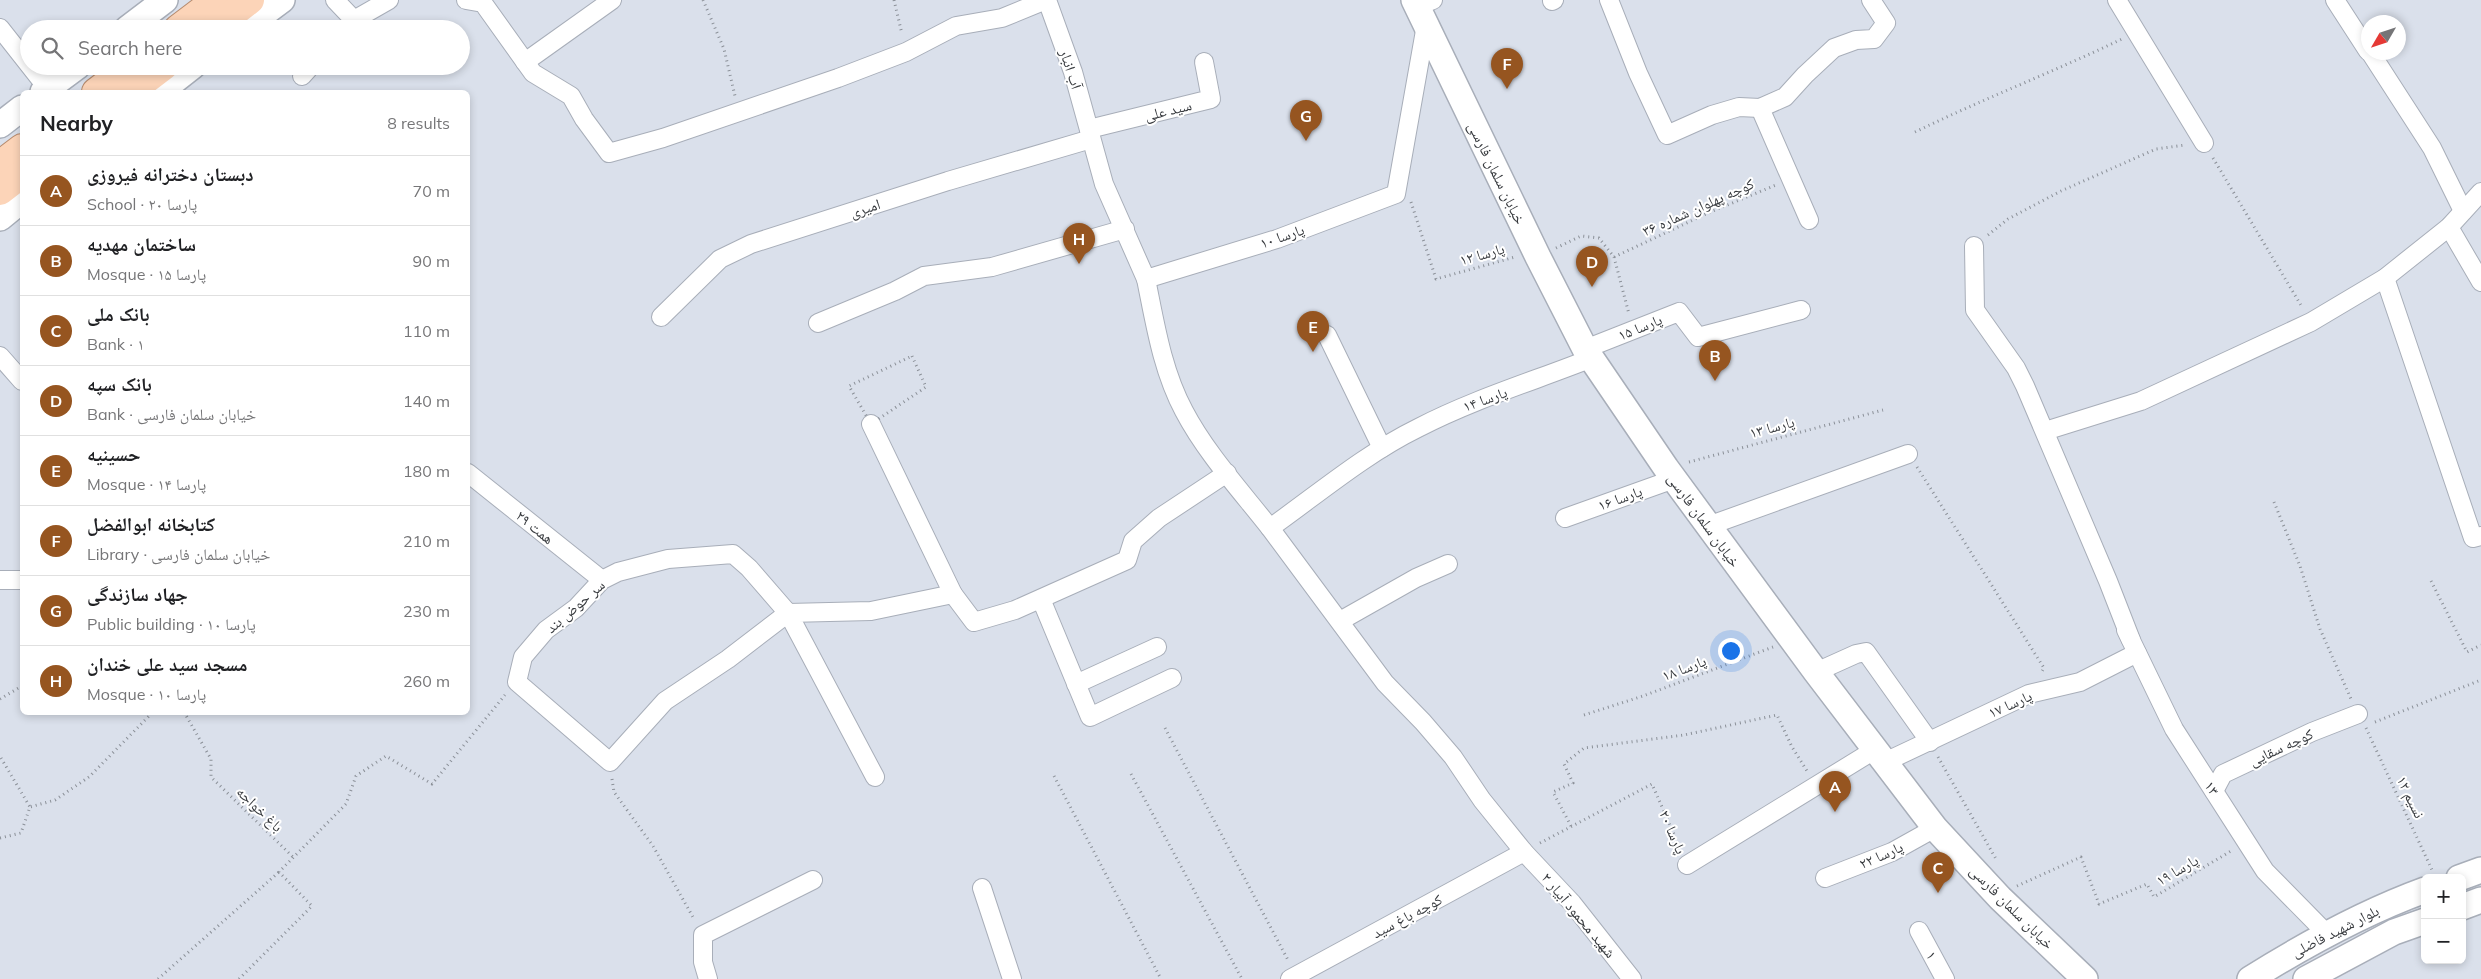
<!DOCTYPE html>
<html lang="en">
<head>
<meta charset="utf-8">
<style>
	:root { --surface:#fff; --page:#f6f6f6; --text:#202124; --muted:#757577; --line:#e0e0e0; --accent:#965520 }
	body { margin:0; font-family:Mulish,"Noto Naskh Arabic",sans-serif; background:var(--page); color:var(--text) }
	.controls { position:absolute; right:15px; bottom:15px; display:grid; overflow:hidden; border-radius:8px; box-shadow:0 2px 8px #0003 }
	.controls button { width:45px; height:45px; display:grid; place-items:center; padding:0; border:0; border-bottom:1px solid var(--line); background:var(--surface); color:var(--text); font:25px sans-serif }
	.compass { position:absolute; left:2361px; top:15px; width:45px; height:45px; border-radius:50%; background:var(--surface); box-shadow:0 2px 8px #0003; rotate:231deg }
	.you { position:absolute; left:1730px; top:650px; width:18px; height:18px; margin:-12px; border:4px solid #fff; border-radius:50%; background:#1a73e8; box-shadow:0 0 0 8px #1a73e833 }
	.badge { display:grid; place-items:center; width:32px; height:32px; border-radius:50%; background:var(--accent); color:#fff; font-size:16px; font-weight:700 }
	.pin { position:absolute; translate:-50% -41px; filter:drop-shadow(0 1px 2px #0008) }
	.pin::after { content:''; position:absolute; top:26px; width:18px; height:15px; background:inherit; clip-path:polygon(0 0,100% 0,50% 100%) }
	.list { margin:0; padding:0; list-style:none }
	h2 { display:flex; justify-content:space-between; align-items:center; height:65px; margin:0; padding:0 20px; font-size:21px }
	h2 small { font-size:16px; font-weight:400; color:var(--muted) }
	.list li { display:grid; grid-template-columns:32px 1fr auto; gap:15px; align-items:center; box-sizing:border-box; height:70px; padding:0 20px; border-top:1px solid var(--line) }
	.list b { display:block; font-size:19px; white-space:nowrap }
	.list p { margin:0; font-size:16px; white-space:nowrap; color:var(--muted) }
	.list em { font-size:16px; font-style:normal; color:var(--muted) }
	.icon { flex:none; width:28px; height:28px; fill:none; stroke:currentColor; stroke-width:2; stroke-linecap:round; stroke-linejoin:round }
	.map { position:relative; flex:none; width:2481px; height:979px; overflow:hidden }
	.search { position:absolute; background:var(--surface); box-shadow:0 2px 8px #0003; left:20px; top:20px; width:450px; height:55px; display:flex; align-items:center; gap:12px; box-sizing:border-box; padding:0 18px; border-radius:28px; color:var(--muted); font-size:19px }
	.panel { position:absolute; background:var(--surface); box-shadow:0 2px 8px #0003; left:20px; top:90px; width:450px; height:625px; border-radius:8px }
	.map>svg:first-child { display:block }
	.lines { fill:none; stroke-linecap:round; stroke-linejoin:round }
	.street-casing { stroke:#a8aeb9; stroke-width:20 }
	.secondary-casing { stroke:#a8aeb9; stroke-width:28 }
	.primary-casing { stroke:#b68b6e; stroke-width:30 }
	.path { stroke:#8b9098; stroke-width:3; stroke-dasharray:1 4; stroke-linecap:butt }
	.street { stroke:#fff; stroke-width:18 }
	.secondary { stroke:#fff; stroke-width:25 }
	.primary { stroke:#fcd4b8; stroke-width:28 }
	.labels { text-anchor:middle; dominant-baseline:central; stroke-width:4; stroke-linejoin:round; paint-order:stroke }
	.street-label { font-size:15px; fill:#373a3e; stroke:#fff }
</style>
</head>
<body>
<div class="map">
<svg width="2481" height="979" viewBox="0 0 2481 979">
	<rect width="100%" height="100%" fill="#dae0eb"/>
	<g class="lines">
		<g class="street-casing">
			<g id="street">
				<polyline points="335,0 354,20"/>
				<polyline points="466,0 483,3 533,73 571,96 584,119 609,153 663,138 838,78 906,52 956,26 1002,18 1046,0"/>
				<polyline points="1047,0 1073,72 1104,184 1146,279 1277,239 1396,194 1426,25"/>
				<polyline points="1609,0 1638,73 1667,135 1712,115 1739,107 1760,108 1785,97 1805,75 1834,48 1856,40 1874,39 1886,23 1871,0"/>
				<polyline points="2117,0 2204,143"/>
				<polyline points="2335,0 2368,51"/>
				<polyline points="1552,1 1554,0"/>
				<polyline points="1417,6 1433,0"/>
				<polyline points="0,28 48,89"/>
				<polyline points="346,29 354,20 389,0"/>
				<polyline points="2370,52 2432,148 2463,211"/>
				<polyline points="525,62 612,0"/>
				<polyline points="302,76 311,66"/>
				<polyline points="1760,108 1809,220"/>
				<polyline points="1089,129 1211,99 1204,62"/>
				<polyline points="2449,227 2481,282"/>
				<polyline points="1974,246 1975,310 2016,368 2025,386 2108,581 2131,640"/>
				<polyline points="2385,278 2473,538 2481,536"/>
				<path d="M1146,279C1155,323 1162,370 1184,411C1206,453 1241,491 1270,528C1318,494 1365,454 1418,428C1474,399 1534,381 1592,358"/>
				<polyline points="661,317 720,259 751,244 948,181 1091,139"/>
				<polyline points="818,323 895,291 924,276 992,267 1125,229"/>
				<polyline points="1327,335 1382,448"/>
				<polyline points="1585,349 1679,312 1698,337 1801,310"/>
				<polyline points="0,356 22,381"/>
				<polyline points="871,424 953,594"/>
				<polyline points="2045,431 2141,401 2311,322 2385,278 2449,227 2481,192"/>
				<polyline points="468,473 602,580"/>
				<polyline points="1565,518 1674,479"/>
				<polyline points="1708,526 1908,454"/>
				<polyline points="1270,528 1385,683 1423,722 1453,757 1482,800 1524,852 1572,903 1632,979"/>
				<polyline points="0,580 22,580"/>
				<polyline points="1041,599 1090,717 1172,678"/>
				<polyline points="1340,621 1416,578 1448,564"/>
				<polyline points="2126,630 2174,729 2265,871 2326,933"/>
				<polyline points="1816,672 1856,654 1866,652 1930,742"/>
				<polyline points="1076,684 1157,647"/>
				<polyline points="1885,762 2029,694 2080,682 2137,653"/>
				<polyline points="875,777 788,613 728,659 665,701 610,762 517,682 523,657 546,630 576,608 602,580 618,572 668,559 733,554 749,568 788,613 871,611 953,594 974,622 1015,610 1127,560 1133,541 1159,518 1227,473"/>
				<polyline points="2214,791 2223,774 2312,732 2358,714"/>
				<polyline points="1687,865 1876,749"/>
				<polyline points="1825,878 1892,852 1935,828"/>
				<polyline points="982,888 1012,979"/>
				<polyline points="1919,931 1945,979"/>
				<polyline points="708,979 703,962 703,935 813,880"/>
				<polyline points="1290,979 1524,852"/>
			</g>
		</g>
		<g class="secondary-casing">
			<g id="secondary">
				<polyline points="1414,0 1538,257 1585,349 1666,468 1816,672 1935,828 2000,898 2085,979"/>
				<polyline points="127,29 165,0"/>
				<polyline points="243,29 282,0"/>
				<polyline points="43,92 78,66"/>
				<polyline points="160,92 193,66"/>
				<polyline points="0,125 22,108"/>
				<polyline points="0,218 22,200"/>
				<polyline points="2459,878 2481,870"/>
				<polyline points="2462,907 2481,900"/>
				<path d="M2250,979C2306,944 2362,913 2425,890"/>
				<polyline points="2306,979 2394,932 2425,921"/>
			</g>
		</g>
		<g class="primary-casing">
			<g id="primary">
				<polyline points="178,29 216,0"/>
				<polyline points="213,29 250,0"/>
				<polyline points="96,92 130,66"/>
				<polyline points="130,92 164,66"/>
				<polyline points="0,165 22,148"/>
				<polyline points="0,191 22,174"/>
			</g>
		</g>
		<g class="path">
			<polyline points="703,0 724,49 735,96"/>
			<polyline points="894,0 902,34"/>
			<path d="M1915,132C1983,99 2053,72 2122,39"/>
			<polyline points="2213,158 2302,307"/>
			<polyline points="1411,202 1436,279 1515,257"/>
			<polyline points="1988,235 2008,219 2061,191 2156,149 2185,145"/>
			<polyline points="1556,248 1581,236 1599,238 1614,257 1629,314"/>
			<polyline points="1614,257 1708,213 1776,185"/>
			<polygon points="912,356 926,387 871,424 849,386"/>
			<polyline points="1689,462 1883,410"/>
			<polyline points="1917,467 2044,668 2041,673"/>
			<polyline points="2274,502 2300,566 2320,629 2351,699"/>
			<polyline points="2431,581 2467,652 2481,645"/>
			<polyline points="0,699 22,686"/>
			<polyline points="184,712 211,759 211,777 293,857"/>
			<polyline points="1584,715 1643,696 1773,647"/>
			<polyline points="2375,722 2481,680"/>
			<polyline points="1165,728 1289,962"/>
			<polyline points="2366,728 2432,870"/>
			<polyline points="1938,757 1996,859"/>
			<polyline points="1,758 30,807"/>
			<polyline points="1131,774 1242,979"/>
			<polyline points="1054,776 1161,979"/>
			<polyline points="612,779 614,792 653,846 694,919"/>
			<polyline points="1571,826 1553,792 1573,783 1564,764 1584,748 1684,735 1777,715 1792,747 1807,771"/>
			<polyline points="0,838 21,833 30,807 55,800 89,777 153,712"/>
			<polyline points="1540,843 1652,784 1680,848"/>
			<polyline points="2017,886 2081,857 2099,904 2147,884 2154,897 2231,851"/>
			<polyline points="158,979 279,872"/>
			<polyline points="239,979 312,906 279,872 346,804 356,776 386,756 432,784 505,695"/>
		</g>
		<use href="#street" class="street"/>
		<use href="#secondary" class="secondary"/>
		<use href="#primary" class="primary"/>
	</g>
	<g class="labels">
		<g class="street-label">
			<text transform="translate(1071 69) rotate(72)">آب انبار</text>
			<text transform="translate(1168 110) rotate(-14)">سید علی</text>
			<text transform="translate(1497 173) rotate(64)">خیابان سلمان فارسی</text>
			<text transform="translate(1698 207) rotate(-24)">کوچه پهلوان شماره ۳۶</text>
			<text transform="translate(865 208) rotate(-18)">امیری</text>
			<text transform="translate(1282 236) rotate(-19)">پارسا ۱۰</text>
			<text transform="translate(1482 254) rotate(-16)">پارسا ۱۲</text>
			<text transform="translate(1640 327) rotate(-22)">پارسا ۱۵</text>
			<text transform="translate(1485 399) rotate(-20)">پارسا ۱۴</text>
			<text transform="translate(1772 427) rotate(-15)">پارسا ۱۳</text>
			<text transform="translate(1620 498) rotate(-20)">پارسا ۱۶</text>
			<text transform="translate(1704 520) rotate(54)">خیابان سلمان فارسی</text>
			<text transform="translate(535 527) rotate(39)">همت ۲۹</text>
			<text transform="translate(575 606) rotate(-41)">سر حوض بند</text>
			<text transform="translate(1684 668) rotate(-21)">پارسا ۱۸</text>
			<text transform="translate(2010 704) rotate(-24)">پارسا ۱۷</text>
			<text transform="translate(2281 747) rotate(-25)">کوچه سقایی</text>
			<text transform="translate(2212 788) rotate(57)">۱۳</text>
			<text transform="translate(2411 797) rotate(64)">نسیم ۱۲</text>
			<text transform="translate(260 809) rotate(44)">باغ خواجه</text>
			<text transform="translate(1673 832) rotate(67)">پارسا ۲۰</text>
			<text transform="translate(1881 855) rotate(-24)">پارسا ۲۲</text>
			<text transform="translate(2177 870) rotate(-30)">پارسا ۱۹</text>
			<text transform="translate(2012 907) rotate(45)">خیابان سلمان فارسی</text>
			<text transform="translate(1579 915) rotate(50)">شهید محمود آبیار ۲</text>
			<text transform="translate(1407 916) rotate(-28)">کوچه باغ سید</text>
			<text transform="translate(2335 931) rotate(-27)">بلوار شهید فاضلی</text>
			<text transform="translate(1932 955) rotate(61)">۱</text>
		</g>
	</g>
</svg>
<div class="controls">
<button>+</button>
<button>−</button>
</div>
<svg class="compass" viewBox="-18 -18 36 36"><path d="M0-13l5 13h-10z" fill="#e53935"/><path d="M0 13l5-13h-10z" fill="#757577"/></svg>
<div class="you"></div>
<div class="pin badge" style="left:1835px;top:812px">A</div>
<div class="pin badge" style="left:1715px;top:381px">B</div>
<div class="pin badge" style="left:1938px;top:893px">C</div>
<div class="pin badge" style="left:1592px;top:287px">D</div>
<div class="pin badge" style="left:1313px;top:352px">E</div>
<div class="pin badge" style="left:1507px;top:89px">F</div>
<div class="pin badge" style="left:1306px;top:141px">G</div>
<div class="pin badge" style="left:1079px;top:264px">H</div>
<div class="search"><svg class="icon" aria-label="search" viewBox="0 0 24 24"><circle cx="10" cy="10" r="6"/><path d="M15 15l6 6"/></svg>Search here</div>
<section class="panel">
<h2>Nearby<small>8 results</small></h2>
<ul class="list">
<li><span class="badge">A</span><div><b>دبستان دخترانه فیروزی</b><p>School · پارسا ۲۰</p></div><em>70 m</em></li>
<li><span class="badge">B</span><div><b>ساختمان مهدیه</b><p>Mosque · پارسا ۱۵</p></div><em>90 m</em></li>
<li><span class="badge">C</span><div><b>بانک ملی</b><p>Bank · ۱</p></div><em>110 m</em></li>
<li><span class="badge">D</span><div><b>بانک سپه</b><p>Bank · خیابان سلمان فارسی</p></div><em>140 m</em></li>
<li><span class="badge">E</span><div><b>حسینیه</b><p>Mosque · پارسا ۱۴</p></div><em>180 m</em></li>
<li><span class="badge">F</span><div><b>کتابخانه ابوالفضل</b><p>Library · خیابان سلمان فارسی</p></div><em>210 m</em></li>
<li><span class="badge">G</span><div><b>جهاد سازندگی</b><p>Public building · پارسا ۱۰</p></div><em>230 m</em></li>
<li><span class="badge">H</span><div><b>مسجد سید علی خندان</b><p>Mosque · پارسا ۱۰</p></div><em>260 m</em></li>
</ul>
</section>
</div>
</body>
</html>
